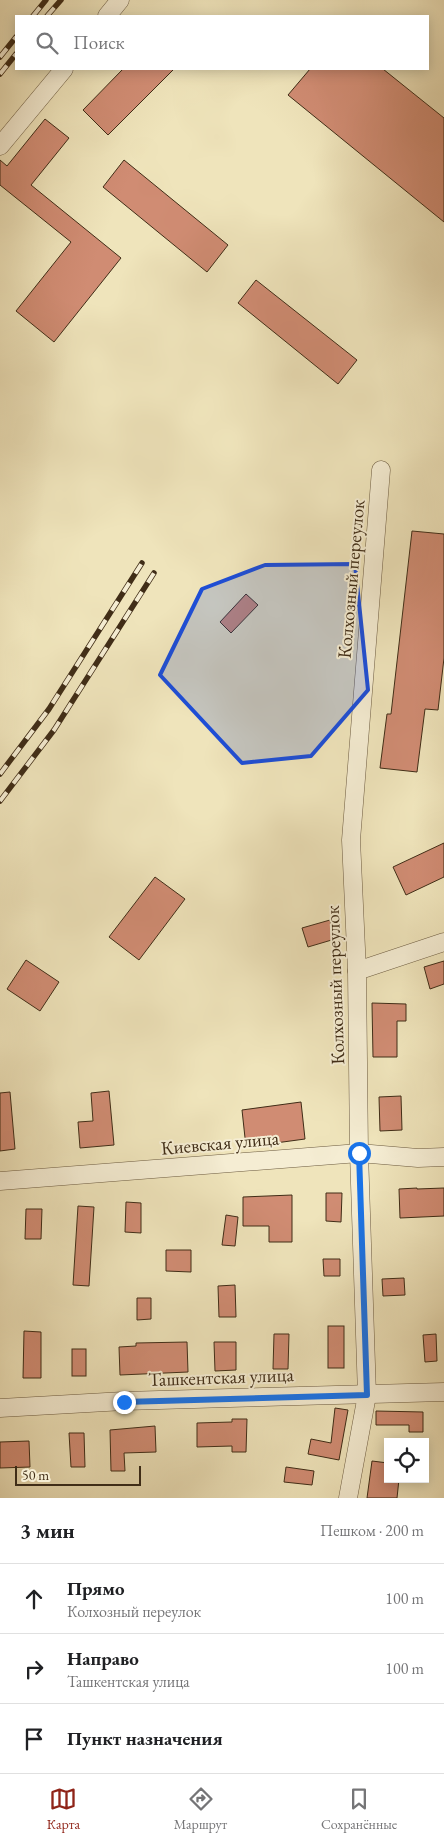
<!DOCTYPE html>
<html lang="ru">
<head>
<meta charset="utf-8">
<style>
	:root { --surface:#fff; --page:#f2f2f2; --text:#202124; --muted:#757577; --line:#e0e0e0; --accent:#8f2418 }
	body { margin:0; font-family:"EB Garamond",serif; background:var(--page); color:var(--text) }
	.controls { position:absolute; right:15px; bottom:15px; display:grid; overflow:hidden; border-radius:0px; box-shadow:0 2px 12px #0003 }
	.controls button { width:45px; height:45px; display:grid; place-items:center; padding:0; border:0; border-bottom:1px solid var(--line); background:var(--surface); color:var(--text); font:25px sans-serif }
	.scale { position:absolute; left:15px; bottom:12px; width:126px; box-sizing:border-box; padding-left:5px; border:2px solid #402d17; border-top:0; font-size:14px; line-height:18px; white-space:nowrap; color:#402d17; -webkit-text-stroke:4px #f5edd3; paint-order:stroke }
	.stop { position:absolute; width:15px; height:15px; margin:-11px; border:4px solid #1a73e8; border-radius:50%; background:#fff }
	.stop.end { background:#1a73e8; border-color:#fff; box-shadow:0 1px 5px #0008 }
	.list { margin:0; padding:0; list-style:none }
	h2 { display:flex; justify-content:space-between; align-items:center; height:65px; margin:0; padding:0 20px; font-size:21px }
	h2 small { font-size:16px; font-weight:400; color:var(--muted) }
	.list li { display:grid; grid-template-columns:32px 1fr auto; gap:15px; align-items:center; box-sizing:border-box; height:70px; padding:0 20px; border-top:1px solid var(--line) }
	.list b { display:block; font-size:19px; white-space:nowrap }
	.list p { margin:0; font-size:16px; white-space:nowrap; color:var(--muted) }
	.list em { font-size:16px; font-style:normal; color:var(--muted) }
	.icon { flex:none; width:28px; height:28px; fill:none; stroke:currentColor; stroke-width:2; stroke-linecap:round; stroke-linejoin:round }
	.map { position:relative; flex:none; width:444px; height:1498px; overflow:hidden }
	.search { position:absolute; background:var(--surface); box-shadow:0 2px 12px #0003; left:15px; right:15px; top:15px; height:55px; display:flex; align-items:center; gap:12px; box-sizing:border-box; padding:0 18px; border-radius:0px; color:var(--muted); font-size:19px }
	.sheet { height:275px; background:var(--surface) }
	nav { display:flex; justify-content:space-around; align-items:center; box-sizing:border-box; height:70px; border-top:1px solid var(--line); background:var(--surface); font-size:14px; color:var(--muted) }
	nav a { display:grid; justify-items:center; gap:2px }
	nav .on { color:var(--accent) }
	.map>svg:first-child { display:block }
	.building { fill:#d08c73; stroke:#402d17 }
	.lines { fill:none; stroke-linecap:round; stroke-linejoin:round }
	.minor-casing { stroke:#6c5b40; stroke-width:19 }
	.minor { stroke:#f5edd3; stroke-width:18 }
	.rail-casing { stroke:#402d17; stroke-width:5.5 }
	.rail { stroke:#f5edd3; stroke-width:4; stroke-dasharray:11; stroke-linecap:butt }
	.route { stroke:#1a73e8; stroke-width:6 }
	.marked { fill:#1d4ed8; fill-opacity:0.2; stroke:#1d4ed8; stroke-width:4; stroke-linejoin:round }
	.labels { text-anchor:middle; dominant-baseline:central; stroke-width:4; stroke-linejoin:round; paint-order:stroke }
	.street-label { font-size:19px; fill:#402d17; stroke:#f5edd3 }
</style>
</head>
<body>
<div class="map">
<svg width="444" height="1498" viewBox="0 0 444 1498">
	<rect width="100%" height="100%" fill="#efe4bb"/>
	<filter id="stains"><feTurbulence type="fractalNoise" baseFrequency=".004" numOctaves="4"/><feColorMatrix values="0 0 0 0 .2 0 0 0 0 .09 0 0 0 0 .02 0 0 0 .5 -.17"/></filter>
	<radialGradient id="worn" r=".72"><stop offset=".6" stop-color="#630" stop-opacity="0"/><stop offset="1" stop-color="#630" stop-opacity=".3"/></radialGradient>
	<g class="building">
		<polygon points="123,69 174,69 108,135 83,110"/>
		<polygon points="310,69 383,69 444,118 444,222 288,95"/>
		<polygon points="45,119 69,138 31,185 121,258 54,342 16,311 71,242 0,185 0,160 7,166"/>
		<polygon points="124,160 228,245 207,272 103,187"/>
		<polygon points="256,280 357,360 338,384 238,303"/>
		<polygon points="412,531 444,534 444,658 438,710 425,709 417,772 380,768 387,714 391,714"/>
		<polygon points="246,594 258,605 231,633 220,622"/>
		<polygon points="444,843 444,877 406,895 393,867"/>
		<polygon points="155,877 185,899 139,960 109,937"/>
		<polygon points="330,920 335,939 308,947 302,928"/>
		<polygon points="26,960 59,982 40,1011 7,989"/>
		<polygon points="444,961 444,984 430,989 424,967"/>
		<polygon points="372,1003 406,1004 406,1021 397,1021 397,1057 373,1057"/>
		<polygon points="109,1091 114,1145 80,1148 78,1122 93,1121 91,1093"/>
		<polygon points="10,1092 15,1149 0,1151 0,1093"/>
		<polygon points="401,1096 402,1130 380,1131 379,1097"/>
		<polygon points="301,1102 305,1139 246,1147 242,1110"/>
		<polygon points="417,1188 417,1189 444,1188 444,1216 400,1218 399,1189"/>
		<polygon points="326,1193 342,1193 341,1222 326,1221"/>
		<polygon points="292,1195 292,1242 269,1242 269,1226 243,1226 243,1197"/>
		<polygon points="126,1202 141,1203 141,1233 125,1232"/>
		<polygon points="78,1206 94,1207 89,1286 73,1285"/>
		<polygon points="26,1209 42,1209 41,1239 25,1239"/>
		<polygon points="226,1215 238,1217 235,1246 222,1245"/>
		<polygon points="166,1250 191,1250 191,1272 166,1271"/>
		<polygon points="323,1259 340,1259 340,1276 324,1276"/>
		<polygon points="404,1278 405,1295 383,1296 382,1279"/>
		<polygon points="235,1285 236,1317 219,1317 218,1286"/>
		<polygon points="137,1298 151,1298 151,1319 137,1320"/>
		<rect x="328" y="1326" width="16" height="42"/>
		<polygon points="24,1331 41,1332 41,1378 23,1378"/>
		<polygon points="274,1334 289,1334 288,1369 273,1369"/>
		<polygon points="436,1334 437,1361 425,1362 423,1335"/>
		<polygon points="187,1342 188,1372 120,1375 119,1347 136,1346 136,1343"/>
		<polygon points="214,1342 236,1342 236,1370 215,1371"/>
		<rect x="72" y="1349" width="14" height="27"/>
		<polygon points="335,1408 348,1410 339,1460 308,1454 311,1439 331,1443"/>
		<polygon points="376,1411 423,1412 423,1432 409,1432 409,1425 376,1425"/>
		<polygon points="232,1419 247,1419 246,1452 232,1452 232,1446 197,1447 197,1423 232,1422"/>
		<polygon points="155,1426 156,1452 124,1453 125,1471 111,1471 110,1430"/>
		<polygon points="69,1433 84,1433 85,1467 71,1467"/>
		<polygon points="29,1441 30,1467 0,1468 0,1442"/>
		<polygon points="372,1461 388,1463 388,1479 399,1479 397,1498 367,1498"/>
		<polygon points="286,1467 314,1471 312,1485 284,1482"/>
	</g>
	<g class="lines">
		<g class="minor-casing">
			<g id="minor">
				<polyline points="107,16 120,0"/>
				<polyline points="0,146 64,69"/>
				<polyline points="357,971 444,942"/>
				<polyline points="0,1181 359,1153 418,1158 444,1157"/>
				<polyline points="0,1408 124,1401 444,1392"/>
				<polyline points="348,1498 367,1395 359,1153 357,971 351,840 381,470"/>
			</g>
		</g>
		<use href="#minor" class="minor"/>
		<g class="rail-casing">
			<g id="rail">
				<polyline points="33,16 46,0"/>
				<polyline points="47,16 61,0"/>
				<polyline points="0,57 16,37"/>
				<polyline points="0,74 16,54"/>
				<polyline points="0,774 49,709 142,563"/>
				<polyline points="0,801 54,730 154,573"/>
			</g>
		</g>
		<use href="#rail" class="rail"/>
	</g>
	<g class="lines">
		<polyline class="route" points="124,1402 367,1395 359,1153"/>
	</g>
	<path class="marked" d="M355,564L368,690L311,756L242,763L160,675L202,589L265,565Z"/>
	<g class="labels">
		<g class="street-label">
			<text transform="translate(351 579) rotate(-85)">Колхозный переулок</text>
			<text transform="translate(335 985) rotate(-92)">Колхозный переулок</text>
			<text transform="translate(220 1143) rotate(-5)">Киевская улица</text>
			<text transform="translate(221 1377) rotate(-2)">Ташкентская улица</text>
		</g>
	</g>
	<rect width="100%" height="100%" filter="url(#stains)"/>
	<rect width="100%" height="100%" fill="url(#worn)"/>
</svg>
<div class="controls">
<button><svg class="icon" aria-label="locate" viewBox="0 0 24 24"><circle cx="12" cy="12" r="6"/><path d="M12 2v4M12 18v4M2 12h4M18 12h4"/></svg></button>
</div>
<div class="scale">50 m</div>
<div class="stop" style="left:359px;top:1153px"></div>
<div class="stop end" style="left:124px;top:1402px"></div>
<div class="search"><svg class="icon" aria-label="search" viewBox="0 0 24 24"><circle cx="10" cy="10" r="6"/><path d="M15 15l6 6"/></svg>Поиск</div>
</div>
<section class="sheet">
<h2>3 мин<small>Пешком · 200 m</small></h2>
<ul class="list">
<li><svg class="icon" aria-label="ahead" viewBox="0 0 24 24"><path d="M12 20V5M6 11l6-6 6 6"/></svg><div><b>Прямо</b><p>Колхозный переулок</p></div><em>100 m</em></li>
<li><svg class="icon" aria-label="right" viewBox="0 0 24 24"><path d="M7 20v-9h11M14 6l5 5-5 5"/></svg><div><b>Направо</b><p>Ташкентская улица</p></div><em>100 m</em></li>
<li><svg class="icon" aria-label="arrive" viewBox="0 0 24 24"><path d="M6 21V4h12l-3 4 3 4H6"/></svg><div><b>Пункт назначения</b></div></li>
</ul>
</section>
<nav>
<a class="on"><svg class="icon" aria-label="map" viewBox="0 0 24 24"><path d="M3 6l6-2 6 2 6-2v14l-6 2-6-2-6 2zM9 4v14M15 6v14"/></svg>Карта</a>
<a><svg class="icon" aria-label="directions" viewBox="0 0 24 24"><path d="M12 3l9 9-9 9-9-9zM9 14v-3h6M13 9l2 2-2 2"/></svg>Маршрут</a>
<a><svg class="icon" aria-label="saved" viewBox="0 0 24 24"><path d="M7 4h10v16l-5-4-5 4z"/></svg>Сохранённые</a>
</nav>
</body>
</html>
